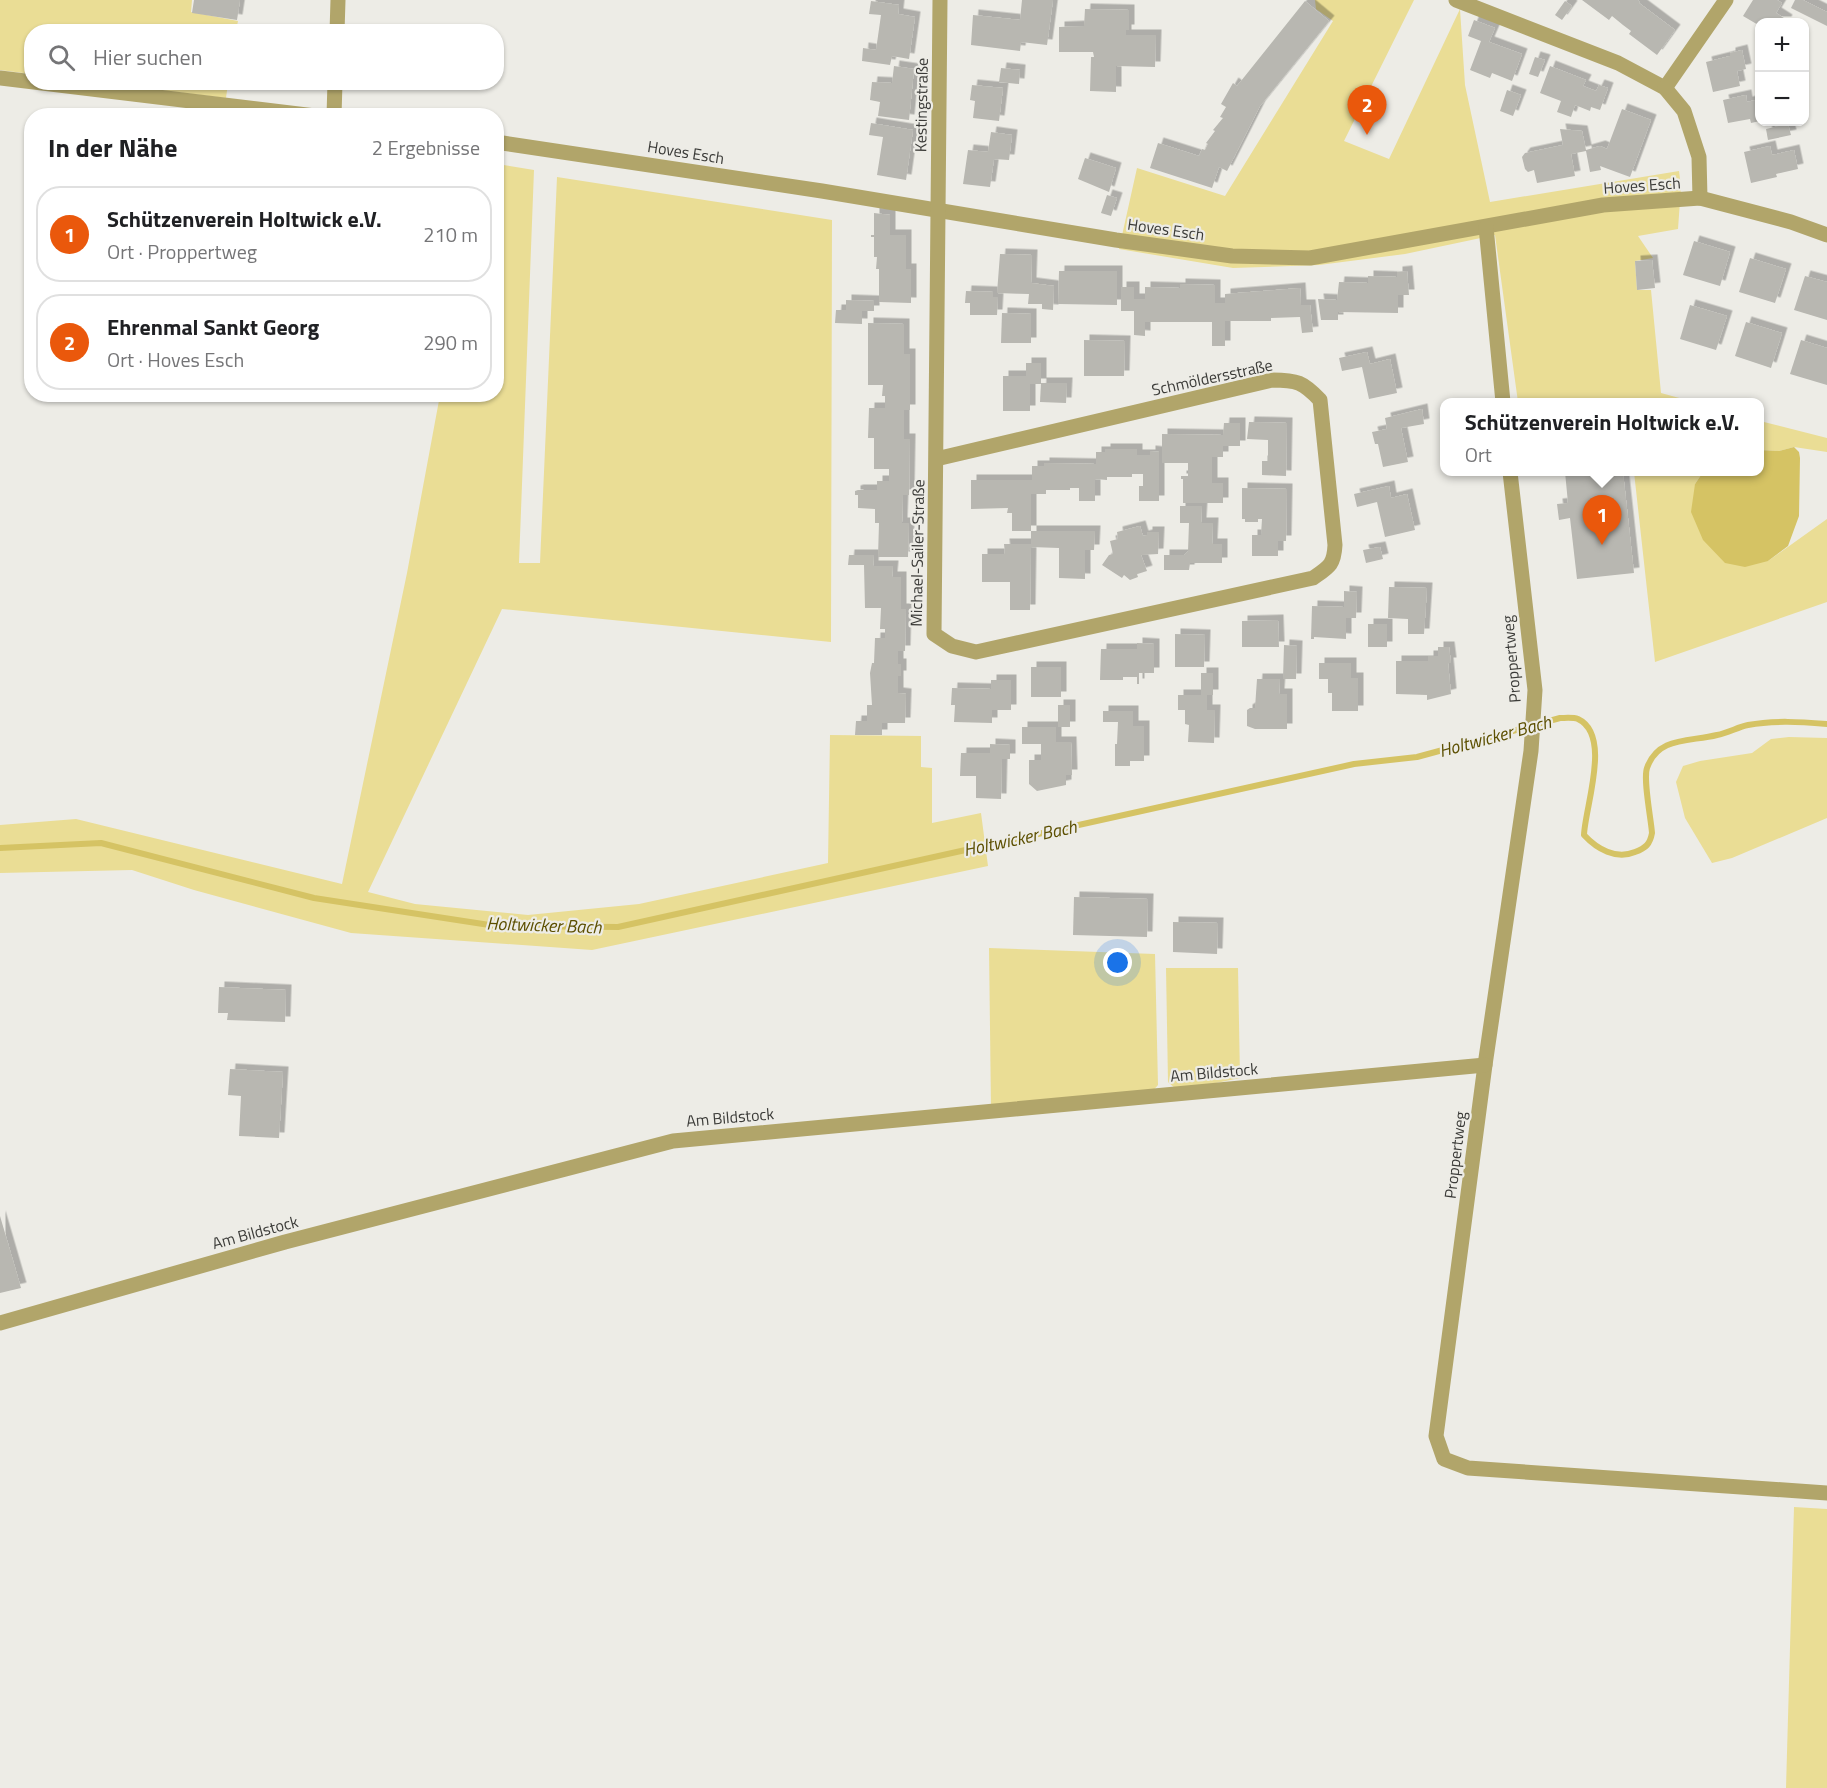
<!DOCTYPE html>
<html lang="de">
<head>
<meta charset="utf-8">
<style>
	:root { --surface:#fff; --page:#f2f2f2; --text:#202124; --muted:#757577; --line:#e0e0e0; --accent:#ea580c }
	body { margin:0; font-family:"Titillium Web",sans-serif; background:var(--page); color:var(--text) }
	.controls { position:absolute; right:18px; top:18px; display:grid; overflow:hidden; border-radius:12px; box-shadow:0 2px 4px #0004 }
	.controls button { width:54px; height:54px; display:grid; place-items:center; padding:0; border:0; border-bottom:2px solid var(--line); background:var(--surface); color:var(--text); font:30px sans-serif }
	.you { position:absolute; left:1118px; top:963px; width:21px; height:21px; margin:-15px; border:4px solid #fff; border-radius:50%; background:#1a73e8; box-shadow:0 0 0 9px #1a73e833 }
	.badge { display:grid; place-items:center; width:39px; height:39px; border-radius:50%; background:var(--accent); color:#fff; font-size:20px; font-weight:700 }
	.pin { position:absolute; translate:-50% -50px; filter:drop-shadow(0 2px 3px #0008) }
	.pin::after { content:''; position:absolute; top:32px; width:21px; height:18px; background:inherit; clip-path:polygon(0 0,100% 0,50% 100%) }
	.popup { position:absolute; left:1440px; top:398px; width:324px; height:78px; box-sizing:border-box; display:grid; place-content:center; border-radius:12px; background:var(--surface); filter:drop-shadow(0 2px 4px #0005); font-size:20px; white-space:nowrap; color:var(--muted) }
	.popup b { font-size:22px; color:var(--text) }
	.popup::after { content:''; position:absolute; left:50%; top:100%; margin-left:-12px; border:12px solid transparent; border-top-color:var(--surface) }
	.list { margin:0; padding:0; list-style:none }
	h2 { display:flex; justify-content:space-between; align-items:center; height:78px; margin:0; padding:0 24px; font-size:26px }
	h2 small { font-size:20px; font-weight:400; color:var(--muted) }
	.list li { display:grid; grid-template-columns:39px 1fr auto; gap:18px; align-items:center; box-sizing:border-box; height:96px; margin:0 12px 12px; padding:0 12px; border:2px solid var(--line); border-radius:24px }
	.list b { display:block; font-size:22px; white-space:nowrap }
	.list p { margin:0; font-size:20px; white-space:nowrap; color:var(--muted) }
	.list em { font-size:20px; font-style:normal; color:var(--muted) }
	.icon { flex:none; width:33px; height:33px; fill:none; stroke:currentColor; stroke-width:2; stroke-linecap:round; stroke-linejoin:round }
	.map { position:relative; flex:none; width:1827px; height:1788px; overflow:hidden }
	.search { position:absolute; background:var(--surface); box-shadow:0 2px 4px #0004; left:24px; top:24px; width:480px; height:66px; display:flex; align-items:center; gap:15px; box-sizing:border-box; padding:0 21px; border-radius:24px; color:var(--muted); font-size:22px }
	.panel { position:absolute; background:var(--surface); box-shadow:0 2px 4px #0004; left:24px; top:108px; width:480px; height:294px; border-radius:24px }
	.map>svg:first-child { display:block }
	.green { fill:#eadd95 }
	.water { fill:#d5c364 }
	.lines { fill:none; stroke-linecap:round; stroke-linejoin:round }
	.stream { stroke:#d5c364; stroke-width:6 }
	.building { fill:#b8b7b1; filter:url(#shadow) }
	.minor { stroke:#b1a56a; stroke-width:15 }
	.labels { text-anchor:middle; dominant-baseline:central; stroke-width:4.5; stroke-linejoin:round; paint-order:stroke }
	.street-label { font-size:16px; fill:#3b3b38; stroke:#edece6 }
	.water-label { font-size:18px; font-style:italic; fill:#5c4f00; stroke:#edece6 }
</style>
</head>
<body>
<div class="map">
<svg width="1827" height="1788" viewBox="0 0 1827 1788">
	<defs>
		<filter id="shadow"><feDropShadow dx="5.5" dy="-5.5" stdDeviation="0" flood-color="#0004"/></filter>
	</defs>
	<rect width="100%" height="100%" fill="#edece6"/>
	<g class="green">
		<polygon points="0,0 192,0 191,12 238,21 236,31 32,32 31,74 0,70"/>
		<polygon points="1315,0 1414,0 1344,141 1389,159 1460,9 1465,85 1490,202 1679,171 1681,187 1678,229 1638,236 1653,258 1635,261 1637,290 1651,290 1661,393 1694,402 1518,402 1495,235 1405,254 1319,265 1233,268 1119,249 1137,168 1225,196 1333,21 1316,9"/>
		<polygon points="99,83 228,83 226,98"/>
		<polygon points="497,164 534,170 519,563 540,563 557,177 832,220 831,642 502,609 368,892 415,904 528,915 639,904 828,863 830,735 921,736 921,767 932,768 932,823 981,813 988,866 592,950 351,933 194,890 132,870 0,873 0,825 76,819 342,884 407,573 440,395 496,394"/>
		<polygon points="1760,421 1827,438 1827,452 1794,447 1779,451 1760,450"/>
		<polygon points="1634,472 1703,472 1695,484 1768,561 1827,519 1827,602 1655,662"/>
		<polygon points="1789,737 1827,738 1827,818 1732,858 1712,863 1685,818 1676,782 1683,766 1700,761 1752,753 1771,739"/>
		<polygon points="989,948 1155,954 1158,1085 1150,1094 991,1108"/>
		<polygon points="1166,968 1238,968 1240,1078 1178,1091 1168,1082"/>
		<polygon points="1794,1507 1827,1509 1827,1788 1786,1788"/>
	</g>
	<polygon class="water" points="1794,447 1799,452 1800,458 1799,516 1788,546 1768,561 1745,567 1725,563 1703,540 1691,512 1695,484 1703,472 1760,472 1760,450 1779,451"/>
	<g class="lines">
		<path class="stream" d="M0,848L101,843L314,898L496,926L618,927L1354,764L1417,757L1560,718C1565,718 1573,717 1578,719C1612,735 1585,807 1584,835C1597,849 1616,860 1635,852C1646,848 1650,844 1652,833C1651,819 1643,779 1647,768C1658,736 1690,742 1717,735C1728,733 1738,727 1748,725C1774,720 1801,722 1827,724"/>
	</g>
	<g class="building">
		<polygon points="194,0 240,0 237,20 192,13"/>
		<polygon points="1022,0 1053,0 1047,45 1021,42 1020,51 971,45 973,15 1020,20"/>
		<polygon points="1582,0 1638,0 1640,2 1639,3 1675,30 1657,55 1629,34 1631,31 1623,25 1612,16 1609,20"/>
		<polygon points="1753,0 1777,0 1782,3 1776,13 1787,20 1786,22 1760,22 1760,26 1743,16"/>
		<polygon points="1795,0 1803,0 1827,12 1827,26 1791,8"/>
		<polygon points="871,1 899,5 898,14 915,17 909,59 892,56 890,65 862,61 863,48 876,50 881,15 869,14"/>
		<polygon points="1305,1 1329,21 1260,106 1227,171 1219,167 1212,188 1150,168 1158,143 1199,156 1202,149 1205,150 1208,144 1206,143 1215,131 1213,130 1223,118 1220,117 1226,107 1221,104 1233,83 1237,86"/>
		<polygon points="1565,1 1572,6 1562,20 1555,15"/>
		<polygon points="1085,9 1129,10 1129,30 1126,30 1126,35 1156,35 1155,67 1116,66 1116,92 1090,91 1091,57 1094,57 1093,52 1059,52 1059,27 1084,26"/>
		<polygon points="1474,20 1495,28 1489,42 1522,54 1512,81 1492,73 1490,78 1470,70 1481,41 1468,36"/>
		<polygon points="1742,50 1746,69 1737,71 1740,86 1713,92 1706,62 1730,56 1730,53"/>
		<polygon points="1535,57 1545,60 1538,77 1529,74"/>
		<polygon points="894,66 914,69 909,120 878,116 880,102 870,100 872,82 892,83"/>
		<polygon points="1550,66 1586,80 1583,86 1596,91 1599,85 1608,88 1600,110 1591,107 1590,111 1575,105 1571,117 1557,112 1561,101 1540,93"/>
		<polygon points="1001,68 1020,70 1019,84 999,82"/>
		<polygon points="972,85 1003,88 999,121 973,118 975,101 970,100"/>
		<polygon points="1507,90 1521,95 1513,116 1500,111"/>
		<polygon points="1746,95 1747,102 1760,99 1760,121 1751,123 1750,119 1728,123 1723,100"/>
		<polygon points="1622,109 1651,120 1630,177 1600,166 1601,170 1590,172 1586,151 1571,154 1575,176 1537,183 1534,170 1528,172 1525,169 1522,157 1525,153 1563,145 1560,129 1582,131 1586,150 1600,146 1607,149"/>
		<polygon points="871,123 913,130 906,180 877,175 883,137 869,135"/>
		<polygon points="1788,124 1791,135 1768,140 1766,129"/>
		<polygon points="991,132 1012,135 1009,160 994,159 990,187 963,184 968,150 988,152"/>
		<polygon points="1770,146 1772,155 1794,150 1798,169 1776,174 1777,177 1751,183 1744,152"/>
		<polygon points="1085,158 1116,168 1109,192 1078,179"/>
		<polygon points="1107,195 1117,198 1111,216 1101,213"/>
		<polygon points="874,213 890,215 890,235 906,235 906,269 911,269 911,303 879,302 879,269 876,269 877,257 874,257 874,237 871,237 871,235 874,235"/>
		<polygon points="1694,241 1730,252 1720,286 1683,275"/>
		<polygon points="1000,254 1032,255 1031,283 1054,286 1053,310 1042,309 1042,304 1028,304 1029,294 997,293"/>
		<polygon points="1750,258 1786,269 1775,303 1739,292"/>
		<polygon points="1652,260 1655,288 1637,290 1635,261"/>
		<polygon points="1059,271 1117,271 1117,305 1058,304"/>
		<polygon points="1407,271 1409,295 1398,295 1398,313 1338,312 1338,320 1321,320 1318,299 1337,300 1339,282 1368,283 1368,276 1397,277 1397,272"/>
		<polygon points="1805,276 1827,282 1827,320 1794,310"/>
		<polygon points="1180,284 1215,285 1215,303 1225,303 1225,294 1300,288 1301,305 1310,305 1313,332 1302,333 1300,317 1271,318 1271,321 1225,321 1225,346 1212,346 1212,322 1145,322 1145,336 1134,335 1134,311 1121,311 1121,287 1134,287 1134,299 1145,299 1145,287 1180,288"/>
		<polygon points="966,291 993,292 993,297 998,297 997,315 970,315 970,303 965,303"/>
		<polygon points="846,300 874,301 874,311 862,311 862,324 835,323 836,310 846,310"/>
		<polygon points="1690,305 1727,316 1716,350 1680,339"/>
		<polygon points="1002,313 1031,314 1031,343 1001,343"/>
		<polygon points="1746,322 1782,333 1771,368 1735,356"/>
		<polygon points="868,323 904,324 904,354 910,354 910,410 904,410 904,439 910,439 909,495 903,495 902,523 909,523 908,557 878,557 879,523 875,523 875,509 858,508 858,495 855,495 855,491 858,490 877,490 877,481 889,481 889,469 874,469 874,438 868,438 869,408 885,408 885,396 882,396 883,385 868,385"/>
		<polygon points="1084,340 1125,341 1124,376 1084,376"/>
		<polygon points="1801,340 1827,348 1827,385 1790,374"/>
		<polygon points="1367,352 1370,364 1390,359 1397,393 1369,399 1362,367 1342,371 1339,358"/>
		<polygon points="1026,363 1041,363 1041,384 1030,384 1030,411 1003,411 1003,376 1026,376"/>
		<polygon points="1041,383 1067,383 1066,403 1040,402"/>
		<polygon points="1422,409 1424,424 1401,428 1408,462 1383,467 1378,444 1375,444 1372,432 1387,429 1385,418"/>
		<polygon points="1249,422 1287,423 1286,476 1262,475 1262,461 1268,461 1268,440 1247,439"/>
		<polygon points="1224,423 1240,423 1240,446 1223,446 1223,457 1212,457 1212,483 1223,483 1223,503 1183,503 1183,479 1181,479 1181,476 1188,476 1188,463 1162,463 1162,434 1223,435"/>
		<polygon points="1105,449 1137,449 1137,455 1150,455 1150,451 1159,452 1159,501 1139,501 1139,486 1143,486 1143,474 1132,474 1132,477 1107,477 1107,480 1095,479 1095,501 1079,501 1079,488 1070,488 1070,490 1046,490 1046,494 1031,494 1031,531 1012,531 1012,513 1007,513 1008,508 971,509 971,480 1032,480 1032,466 1044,466 1044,463 1096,464 1096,452 1105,452"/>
		<polygon points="1565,472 1623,472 1634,573 1577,579 1570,518 1559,520 1557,504 1568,503"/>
		<polygon points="1389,486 1391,498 1407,494 1415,530 1385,537 1377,502 1357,507 1354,494"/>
		<polygon points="1242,488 1287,489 1286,541 1278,541 1278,556 1252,556 1252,535 1261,535 1262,519 1258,519 1258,522 1245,522 1245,519 1242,519"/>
		<polygon points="1180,506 1202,506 1201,523 1213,523 1212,544 1222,544 1222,563 1190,563 1189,570 1164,570 1164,555 1184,555 1188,551 1189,523 1180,523"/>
		<polygon points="1140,526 1143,536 1147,535 1147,532 1159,532 1158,554 1141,555 1147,571 1137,574 1138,577 1130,580 1124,575 1122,578 1102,565 1109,555 1113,554 1110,541 1118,539 1117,532"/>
		<polygon points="1031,531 1095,531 1094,550 1085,550 1085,579 1059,578 1059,548 1031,547 1030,610 1010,610 1010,582 982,582 982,554 1005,554 1004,544 1031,544"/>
		<polygon points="1380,547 1383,559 1366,563 1363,550"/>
		<polygon points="849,555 874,555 873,566 893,566 892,577 901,577 901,609 906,609 905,651 898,651 898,664 901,664 901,676 898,676 898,693 906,694 905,723 882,723 882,735 855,735 856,721 867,721 867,705 872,705 870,673 872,663 874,663 875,638 885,638 885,629 880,629 881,608 865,608 864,565 848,565"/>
		<polygon points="1389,587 1427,588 1424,634 1408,634 1408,619 1388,618"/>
		<polygon points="1344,591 1357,592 1356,618 1346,618 1346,639 1314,637 1314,639 1311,639 1312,606 1344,607"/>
		<polygon points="1278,620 1279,647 1242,647 1242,621"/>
		<rect x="1368" y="624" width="19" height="23"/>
		<polygon points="1175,634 1205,635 1204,667 1175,667"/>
		<polygon points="1137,643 1154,644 1154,673 1139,673 1139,684 1137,684 1137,677 1123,677 1123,680 1100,680 1101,649 1137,649"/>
		<polygon points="1284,645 1297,646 1296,679 1283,679"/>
		<polygon points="1438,647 1449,647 1451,663 1448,663 1451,694 1427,700 1427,695 1396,694 1396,661 1428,661 1428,656 1438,656"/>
		<polygon points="1319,663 1351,663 1351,678 1358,678 1358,711 1332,711 1332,693 1328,693 1328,679 1319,679"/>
		<rect x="1031" y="667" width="30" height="30"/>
		<polygon points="1201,673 1213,673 1213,695 1207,695 1207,710 1215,710 1214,743 1188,742 1189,725 1185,724 1185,710 1178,710 1178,695 1201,695"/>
		<polygon points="1257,679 1280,679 1279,694 1287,694 1287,729 1255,729 1247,726 1247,710 1250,708 1255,708"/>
		<polygon points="991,680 1011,680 1011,710 992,710 992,723 954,722 955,705 951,705 952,688 991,689"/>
		<rect x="1058" y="705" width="12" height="22"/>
		<polygon points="1103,711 1133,711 1133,726 1144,726 1144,761 1130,761 1130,766 1115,766 1115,744 1117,744 1118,722 1103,722"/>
		<polygon points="1022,727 1056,727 1056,742 1071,742 1072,775 1066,775 1066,785 1037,791 1029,784 1029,760 1041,760 1041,744 1022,744"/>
		<polygon points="990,744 1010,745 1010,759 1002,759 1001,799 976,798 976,776 960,776 961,753 990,753"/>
		<polygon points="1074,897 1148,899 1147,937 1073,935"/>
		<polygon points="1173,922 1218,923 1217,954 1173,952"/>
		<polygon points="219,987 286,990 285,1022 227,1020 228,1013 218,1013"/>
		<polygon points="230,1069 283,1072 279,1138 239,1136 241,1096 228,1095"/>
		<polygon points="0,1216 21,1288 0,1293"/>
	</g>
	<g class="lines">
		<g class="minor">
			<polyline points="1456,0 1618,63 1665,88 1684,111 1699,157 1700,198"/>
			<polyline points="337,32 338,0"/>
			<polyline points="0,78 315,116"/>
			<polyline points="1665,88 1726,0"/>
			<polyline points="334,116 335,82"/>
			<polyline points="496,142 822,191 1116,240 1232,256 1310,258 1603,205 1700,198 1791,222 1827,235"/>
			<polyline points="1486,227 1503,402"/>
			<path d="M936,459L1272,380C1297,380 1303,382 1320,400L1335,545C1334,565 1329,567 1313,578L976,652L952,646L934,634L940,0"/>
			<polyline points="1510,472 1535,690 1531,751 1485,1065 1436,1436 1444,1459 1468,1468 1827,1493"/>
			<polyline points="0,1323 285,1242 673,1141 1485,1065"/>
		</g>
	</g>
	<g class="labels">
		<g class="street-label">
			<text transform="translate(921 105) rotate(-89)">Kestingstraße</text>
			<text transform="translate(686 152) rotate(9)">Hoves Esch</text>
			<text transform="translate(1642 185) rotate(-4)">Hoves Esch</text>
			<text transform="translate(1166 229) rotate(8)">Hoves Esch</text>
			<text transform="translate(1212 377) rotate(-12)">Schmöldersstraße</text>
			<text transform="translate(917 553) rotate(-89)">Michael-Sailer-Straße</text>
			<text transform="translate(1511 659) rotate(-95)">Proppertweg</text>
			<text transform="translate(1214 1072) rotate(-5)">Am Bildstock</text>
			<text transform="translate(730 1117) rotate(-5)">Am Bildstock</text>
			<text transform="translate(1455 1155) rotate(-83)">Proppertweg</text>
			<text transform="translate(255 1232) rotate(-15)">Am Bildstock</text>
		</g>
		<g class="water-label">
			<text transform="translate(1495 736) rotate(-15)">Holtwicker Bach</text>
			<text transform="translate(1020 838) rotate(-12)">Holtwicker Bach</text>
			<text transform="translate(544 925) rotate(2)">Holtwicker Bach</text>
		</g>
	</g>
</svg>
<div class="controls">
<button>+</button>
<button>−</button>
</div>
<div class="you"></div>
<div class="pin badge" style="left:1602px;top:545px">1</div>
<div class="popup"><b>Schützenverein Holtwick e.V.</b>Ort</div>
<div class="pin badge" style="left:1367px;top:135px">2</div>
<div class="search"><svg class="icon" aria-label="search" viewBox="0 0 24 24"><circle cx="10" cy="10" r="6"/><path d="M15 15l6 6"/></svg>Hier suchen</div>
<section class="panel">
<h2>In der Nähe<small>2 Ergebnisse</small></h2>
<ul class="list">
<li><span class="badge">1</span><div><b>Schützenverein Holtwick e.V.</b><p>Ort · Proppertweg</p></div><em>210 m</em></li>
<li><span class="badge">2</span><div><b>Ehrenmal Sankt Georg</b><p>Ort · Hoves Esch</p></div><em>290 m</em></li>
</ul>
</section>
</div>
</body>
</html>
